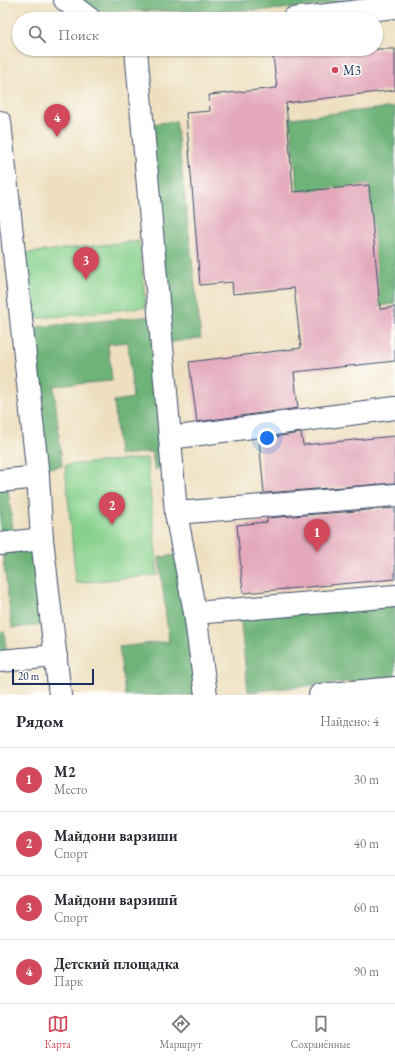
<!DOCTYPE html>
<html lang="ru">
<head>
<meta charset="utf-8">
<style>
	:root { --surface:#fff; --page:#f2f2f3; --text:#2b2b33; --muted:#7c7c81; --line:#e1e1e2; --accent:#d1495b }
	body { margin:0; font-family:"EB Garamond",serif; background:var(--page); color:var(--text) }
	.scale { position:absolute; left:12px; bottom:10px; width:82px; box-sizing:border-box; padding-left:4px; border:2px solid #1b2f5e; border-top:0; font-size:11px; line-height:14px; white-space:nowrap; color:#1b2f5e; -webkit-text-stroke:3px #fdfcf7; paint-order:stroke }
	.you { position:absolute; left:267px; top:438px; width:14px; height:14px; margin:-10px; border:3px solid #fff; border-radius:50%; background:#1a73e8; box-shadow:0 0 0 6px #1a73e833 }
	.badge { display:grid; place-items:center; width:26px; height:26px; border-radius:50%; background:var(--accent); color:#fff; font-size:13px; font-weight:700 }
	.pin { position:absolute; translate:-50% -33px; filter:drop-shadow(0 1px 2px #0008) }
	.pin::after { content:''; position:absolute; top:21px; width:14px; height:12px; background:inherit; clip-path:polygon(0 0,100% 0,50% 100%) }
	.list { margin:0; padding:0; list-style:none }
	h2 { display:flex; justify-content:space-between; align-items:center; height:52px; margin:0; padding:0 16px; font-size:17px }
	h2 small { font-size:13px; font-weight:400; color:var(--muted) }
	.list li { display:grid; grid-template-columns:26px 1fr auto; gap:12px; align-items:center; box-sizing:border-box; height:64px; padding:0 16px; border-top:1px solid var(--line) }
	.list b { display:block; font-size:15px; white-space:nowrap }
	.list p { margin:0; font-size:13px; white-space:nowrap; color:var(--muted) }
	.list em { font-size:13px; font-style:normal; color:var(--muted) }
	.icon { flex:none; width:22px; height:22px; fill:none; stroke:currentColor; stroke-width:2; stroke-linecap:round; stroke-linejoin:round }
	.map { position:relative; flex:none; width:395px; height:695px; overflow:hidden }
	.search { position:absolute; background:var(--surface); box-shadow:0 1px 3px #0004; left:12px; right:12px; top:12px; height:44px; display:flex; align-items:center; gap:10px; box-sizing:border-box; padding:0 14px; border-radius:22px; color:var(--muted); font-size:15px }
	.sheet { height:308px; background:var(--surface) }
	nav { display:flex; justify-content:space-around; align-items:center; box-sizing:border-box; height:56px; border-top:1px solid var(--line); background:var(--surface); font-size:11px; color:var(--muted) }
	nav a { display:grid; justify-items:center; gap:2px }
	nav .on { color:var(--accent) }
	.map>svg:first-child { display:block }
	.green { fill:#88d18d; stroke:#528076 }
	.forest { fill:#6eb378; stroke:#44716b }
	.building { fill:#e4aabc }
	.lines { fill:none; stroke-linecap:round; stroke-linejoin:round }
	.minor-casing { stroke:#3b4a6d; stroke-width:24 }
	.minor { stroke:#fff; stroke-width:22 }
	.poi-dot { fill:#d1495b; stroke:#fdfcf7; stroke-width:1.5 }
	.labels { text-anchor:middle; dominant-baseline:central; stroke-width:3.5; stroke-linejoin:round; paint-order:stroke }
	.poi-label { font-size:13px; fill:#1b2f5e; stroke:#fdfcf7; text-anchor:start }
</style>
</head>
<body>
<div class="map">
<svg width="395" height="695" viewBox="0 0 395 695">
	<rect width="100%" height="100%" fill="#fdfcf7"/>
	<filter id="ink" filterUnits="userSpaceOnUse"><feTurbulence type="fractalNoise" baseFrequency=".025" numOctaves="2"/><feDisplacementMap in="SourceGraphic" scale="8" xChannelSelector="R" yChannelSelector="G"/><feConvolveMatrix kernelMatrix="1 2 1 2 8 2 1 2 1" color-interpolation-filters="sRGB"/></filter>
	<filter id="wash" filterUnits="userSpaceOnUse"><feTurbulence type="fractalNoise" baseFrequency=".012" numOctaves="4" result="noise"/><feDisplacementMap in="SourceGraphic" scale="16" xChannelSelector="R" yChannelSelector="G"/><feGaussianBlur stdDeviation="0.9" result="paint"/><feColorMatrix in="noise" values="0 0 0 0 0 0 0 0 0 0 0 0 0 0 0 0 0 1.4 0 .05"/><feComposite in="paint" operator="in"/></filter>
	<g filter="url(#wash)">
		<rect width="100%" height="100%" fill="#eee0bf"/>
		<g class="green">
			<polygon points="139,241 146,307 32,319 26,253"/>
			<polygon points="147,458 158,575 76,583 65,465"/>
		</g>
		<g class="forest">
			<polygon points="81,0 377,0 271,10 169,11 103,11"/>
			<polygon points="395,107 395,304 311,314 290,118"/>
			<polygon points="176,121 201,338 166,343 142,125"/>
			<polygon points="154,316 169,468 154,469 152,452 119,455 114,401 133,398 128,342 108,344 112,381 54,386 62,466 38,469 24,328"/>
			<polygon points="8,489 14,536 0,538 0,490"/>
			<polygon points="37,546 46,624 12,628 2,550"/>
			<polygon points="179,555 196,695 125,695 119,647 169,641 159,557"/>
			<polygon points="395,591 395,677 248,692 239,606"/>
			<polygon points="4,631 7,655 0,656 0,632"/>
		</g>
		<g id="blocks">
			<g class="building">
				<polygon points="272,49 395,49 395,90 286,103 293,192 369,185 380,309 395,307 395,361 294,372 298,408 197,422 189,362 301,348 294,288 233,294 232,282 200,285 186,113 210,111 209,95 277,88"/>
				<polygon points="301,433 303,445 395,436 395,483 264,493 259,439"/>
				<polygon points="395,508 395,579 243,593 237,525 267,522 267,518"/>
			</g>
		</g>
	</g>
	<g filter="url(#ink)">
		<use href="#blocks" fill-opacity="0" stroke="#3b4a6d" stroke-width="1"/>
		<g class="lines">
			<g class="minor-casing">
				<g id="minor">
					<polyline points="65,0 90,19"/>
					<polyline points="293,19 395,7"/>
					<polyline points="136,49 170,438 176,513 195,613 206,695"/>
					<polyline points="0,122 38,477 42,539 60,695"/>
					<polyline points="170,438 395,408"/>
					<polyline points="0,481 38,477"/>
					<polyline points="176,513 395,495"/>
					<polyline points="0,544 42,539"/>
					<polyline points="195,613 395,596"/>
					<polyline points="0,661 56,656"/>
					<polyline points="320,695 395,688"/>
				</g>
			</g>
			<use href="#minor" class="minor"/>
		</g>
	</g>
	<circle class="poi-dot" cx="335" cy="70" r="4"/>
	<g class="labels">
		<g class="poi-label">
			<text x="343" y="70">М3</text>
		</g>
	</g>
</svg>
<div class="scale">20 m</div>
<div class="you"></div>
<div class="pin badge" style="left:317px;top:552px">1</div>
<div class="pin badge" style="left:112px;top:525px">2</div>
<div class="pin badge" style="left:86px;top:280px">3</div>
<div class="pin badge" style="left:57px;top:137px">4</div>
<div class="search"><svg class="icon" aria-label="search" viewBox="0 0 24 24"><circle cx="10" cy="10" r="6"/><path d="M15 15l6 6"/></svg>Поиск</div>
</div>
<section class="sheet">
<h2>Рядом<small>Найдено: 4</small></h2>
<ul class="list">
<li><span class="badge">1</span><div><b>М2</b><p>Место</p></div><em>30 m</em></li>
<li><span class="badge">2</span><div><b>Майдони варзиши</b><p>Спорт</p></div><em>40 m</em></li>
<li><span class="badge">3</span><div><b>Майдони варзишӣ</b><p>Спорт</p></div><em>60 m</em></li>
<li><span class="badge">4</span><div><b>Детский площадка</b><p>Парк</p></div><em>90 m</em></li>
</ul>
</section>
<nav>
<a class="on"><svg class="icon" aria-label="map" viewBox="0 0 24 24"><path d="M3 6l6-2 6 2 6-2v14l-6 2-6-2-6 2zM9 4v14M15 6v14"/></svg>Карта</a>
<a><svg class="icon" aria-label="directions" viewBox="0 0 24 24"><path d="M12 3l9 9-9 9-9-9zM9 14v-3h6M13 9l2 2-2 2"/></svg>Маршрут</a>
<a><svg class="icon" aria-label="saved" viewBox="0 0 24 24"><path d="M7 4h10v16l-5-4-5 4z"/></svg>Сохранённые</a>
</nav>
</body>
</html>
